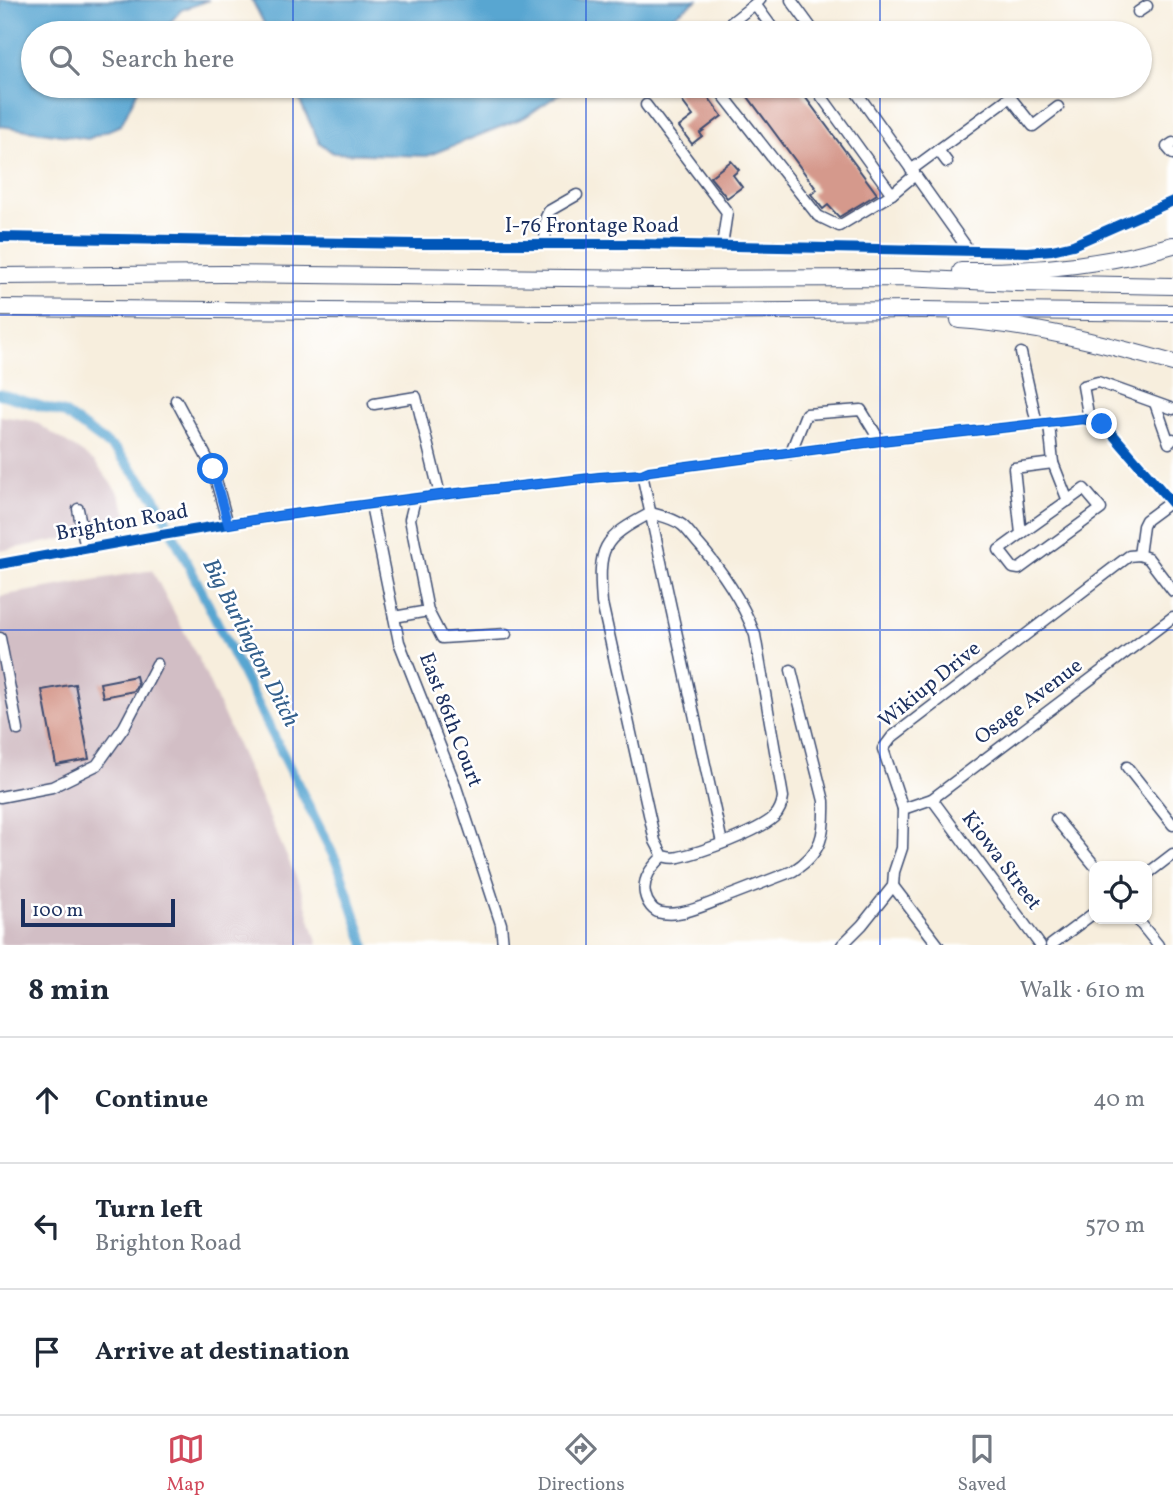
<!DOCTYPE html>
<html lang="en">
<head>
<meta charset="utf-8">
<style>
	:root { --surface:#fff; --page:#f2f2f3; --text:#1f2937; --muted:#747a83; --line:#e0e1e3; --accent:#d1495b }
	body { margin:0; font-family:Vollkorn,serif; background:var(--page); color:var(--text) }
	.controls { position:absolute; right:21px; bottom:21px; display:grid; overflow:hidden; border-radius:14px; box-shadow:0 2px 5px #0004 }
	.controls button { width:63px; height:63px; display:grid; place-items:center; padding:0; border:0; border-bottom:2px solid var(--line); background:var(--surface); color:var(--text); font:35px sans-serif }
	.scale { position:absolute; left:21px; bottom:18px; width:154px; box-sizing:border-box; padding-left:7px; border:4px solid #1b2f5e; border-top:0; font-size:19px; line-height:24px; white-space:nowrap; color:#1b2f5e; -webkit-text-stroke:5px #fff; paint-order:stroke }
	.stop { position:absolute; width:21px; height:21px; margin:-16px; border:5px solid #1a73e8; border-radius:50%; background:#fff }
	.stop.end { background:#1a73e8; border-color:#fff; box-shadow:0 2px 7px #0008 }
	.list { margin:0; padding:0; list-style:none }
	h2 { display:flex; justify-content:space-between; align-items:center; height:91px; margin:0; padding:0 28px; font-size:30px }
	h2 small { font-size:23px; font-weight:400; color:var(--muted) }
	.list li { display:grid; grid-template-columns:46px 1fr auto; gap:21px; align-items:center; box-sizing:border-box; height:126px; padding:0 28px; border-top:2px solid var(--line) }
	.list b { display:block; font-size:26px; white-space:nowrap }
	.list p { margin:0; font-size:23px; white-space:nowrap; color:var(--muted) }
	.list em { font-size:23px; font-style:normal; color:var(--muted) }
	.icon { flex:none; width:38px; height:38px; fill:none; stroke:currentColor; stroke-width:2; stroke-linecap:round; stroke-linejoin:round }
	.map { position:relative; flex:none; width:1173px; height:945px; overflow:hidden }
	.search { position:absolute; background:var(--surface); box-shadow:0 2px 5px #0004; left:21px; right:21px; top:21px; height:77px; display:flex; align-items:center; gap:18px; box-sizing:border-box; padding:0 24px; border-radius:38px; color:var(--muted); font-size:26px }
	.sheet { height:469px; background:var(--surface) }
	nav { display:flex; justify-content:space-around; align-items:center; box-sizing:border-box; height:98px; border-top:2px solid var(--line); background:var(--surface); font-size:19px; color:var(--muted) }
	nav a { display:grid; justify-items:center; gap:4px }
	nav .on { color:var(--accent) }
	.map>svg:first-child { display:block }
	.industrial { fill:#d2bec5 }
	.water { fill:#58a6d1; stroke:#3a6a98; stroke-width:2 }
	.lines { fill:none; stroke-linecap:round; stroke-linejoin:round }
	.canal { stroke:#58a6d1; stroke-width:10 }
	.building { fill:#d5998c }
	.minor-casing { stroke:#3c4c71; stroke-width:13 }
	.highway-casing { stroke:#3c4c71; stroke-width:18 }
	.minor { stroke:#fff; stroke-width:10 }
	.highway { stroke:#fff; stroke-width:16 }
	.cycleway-casing { stroke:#fff; stroke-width:15 }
	.cycleway { stroke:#0057b8; stroke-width:10 }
	.route { stroke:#1a73e8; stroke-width:9 }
	.grid { fill:none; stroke:#1d4ed8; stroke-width:2; stroke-opacity:0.55 }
	.labels { text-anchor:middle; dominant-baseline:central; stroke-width:5; stroke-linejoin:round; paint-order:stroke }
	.street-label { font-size:21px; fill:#1b2f5e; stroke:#fff }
	.water-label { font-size:23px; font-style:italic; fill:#335f8c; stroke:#fff }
</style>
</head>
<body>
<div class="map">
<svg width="1173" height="945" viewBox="0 0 1173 945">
	<rect width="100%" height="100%" fill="#fff"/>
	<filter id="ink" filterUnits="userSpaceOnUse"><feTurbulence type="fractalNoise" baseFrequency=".0143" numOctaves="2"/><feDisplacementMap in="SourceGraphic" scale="14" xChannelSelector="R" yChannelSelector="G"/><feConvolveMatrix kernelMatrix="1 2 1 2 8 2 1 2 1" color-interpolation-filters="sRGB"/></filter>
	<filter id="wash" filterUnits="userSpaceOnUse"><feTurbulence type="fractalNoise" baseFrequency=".00686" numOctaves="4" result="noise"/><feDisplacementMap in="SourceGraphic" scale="28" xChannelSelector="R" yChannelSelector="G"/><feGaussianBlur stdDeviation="1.57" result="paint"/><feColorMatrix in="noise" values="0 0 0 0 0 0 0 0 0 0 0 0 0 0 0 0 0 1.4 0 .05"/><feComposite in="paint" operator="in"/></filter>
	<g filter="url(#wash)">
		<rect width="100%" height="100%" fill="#f7eedd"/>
		<g class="industrial">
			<polygon points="0,416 34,421 94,461 119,494 132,526 0,551"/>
			<polygon points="152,570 200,662 300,886 318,945 0,945 0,596"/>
		</g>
		<g class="water">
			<polygon points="0,0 209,0 181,10 161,33 33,33 33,86 140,86 121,125 88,139 0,126"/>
			<polygon points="252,0 697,0 648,33 269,33"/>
			<polygon points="293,86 571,86 525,117 427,156 333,153 319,142"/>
		</g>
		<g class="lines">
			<polyline class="canal" points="0,394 64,413 117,451 155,498 338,865 365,945"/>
		</g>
		<g id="blocks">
			<g class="building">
				<polygon points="686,86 700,86 722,116 700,133 702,136 692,144 679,127 693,116 676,93"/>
				<polygon points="740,86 797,86 877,194 839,217 828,205 823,209 811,194 817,190"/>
				<polygon points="731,161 739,170 733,175 742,187 727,198 710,177"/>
				<polygon points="136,676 138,684 134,691 103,697 100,683"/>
				<polygon points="75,684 89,759 56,765 42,690"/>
			</g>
		</g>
	</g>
	<g filter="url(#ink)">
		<use href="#blocks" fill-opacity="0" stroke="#3c4c71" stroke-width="2"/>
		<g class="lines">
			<g class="minor-casing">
				<g id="minor">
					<polyline points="791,0 815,33"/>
					<polyline points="755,4 776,33"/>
					<polyline points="1138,12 1147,6"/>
					<polyline points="718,33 760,0"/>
					<polyline points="716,86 818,216 839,226 892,194"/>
					<polyline points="814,86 892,194 915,175"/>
					<polyline points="852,86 970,252"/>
					<polyline points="646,105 727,212 722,246"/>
					<polyline points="1173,143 1167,147 1173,154"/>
					<polyline points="938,150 947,162"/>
					<polyline points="911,170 1010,97 1033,126 1058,107"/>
					<polyline points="0,237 416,244 636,244 1027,252 1052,250 1073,245 1173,201"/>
					<polyline points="545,244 546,217 549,211 577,195"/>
					<polyline points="1021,353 1037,424"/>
					<polyline points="176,400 213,469 228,525"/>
					<polyline points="1155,403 1169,443 1173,439"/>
					<polyline points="374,404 416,397 440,495"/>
					<polyline points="1089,419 1083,386 1098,382 1173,409"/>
					<polyline points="790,454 806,414 861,410 880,441"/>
					<polyline points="1053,463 1068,501"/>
					<polyline points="642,474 722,843"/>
					<polyline points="371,505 399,642 455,784 501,924 503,945"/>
					<polyline points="78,509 86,549"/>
					<path d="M651,513C661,516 673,518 682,525C687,529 692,536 696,541C721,569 742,600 755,635L783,797C782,805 780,811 774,817C758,832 702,852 679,857C673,859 668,857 663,856L655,841L602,603C598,547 601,539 651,513Z"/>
					<polyline points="1021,534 1084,489 1101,509 1019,569 1013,568 999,550 1021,534 1014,468 1053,463 1049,424"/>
					<polyline points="1139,555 1143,526 1146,520 1173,500"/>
					<polyline points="0,564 156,536 278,516 440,495 600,477 642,474 649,471 880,441 1083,419 1098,422 1109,430 1173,504"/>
					<polyline points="428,611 442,638 506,634"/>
					<polyline points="394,617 428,611 410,519 415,499"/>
					<polyline points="0,638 18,730"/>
					<polyline points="1127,767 1173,825"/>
					<polyline points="0,797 52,787 97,765 124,727 157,664"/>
					<polyline points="932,799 1040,945"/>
					<polyline points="903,809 932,799 1173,617"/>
					<polyline points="1056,819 1095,866"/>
					<path d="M663,856C652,867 642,878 645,894C647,903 653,912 662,913C683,917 712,902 731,895C752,887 772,879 793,871C822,853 825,834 824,801L791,670"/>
					<polyline points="1147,874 1173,854"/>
					<polyline points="893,886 938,945"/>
					<polyline points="1137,919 1158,945"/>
					<polyline points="842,945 862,925 893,886 894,872 902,848 903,809 883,749 892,737 1129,556 1139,555 1148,558 1173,591"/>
					<polyline points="1051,945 1094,913"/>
				</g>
			</g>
			<g class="highway-casing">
				<g id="highway">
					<path d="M961,271C1032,272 1105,265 1173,245"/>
					<polyline points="0,276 224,274 656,279 903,278 1016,283 1173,286"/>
					<polyline points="0,308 548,313 921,310 1173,313"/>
					<path d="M959,320C1032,325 1102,343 1173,363"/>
				</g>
			</g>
			<use href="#minor" class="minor"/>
			<use href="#highway" class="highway"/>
			<g class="cycleway-casing">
				<g id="cycleway">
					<polyline points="0,237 416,244 636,244 1027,252 1052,250 1073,245 1173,201"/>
					<polyline points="0,564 156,536 278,516 440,495 600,477 642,474 649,471 880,441 1083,419 1098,422 1109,430 1173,504"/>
				</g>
			</g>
			<use href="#cycleway" class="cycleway"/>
		</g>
	</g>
	<g class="lines" filter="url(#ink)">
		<polyline class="route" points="213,469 228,524 278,516 440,495 600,477 642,474 649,471 880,441 1083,419 1102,424"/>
	</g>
	<path class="grid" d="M293,0V33M586,0V33M880,0V33M293,86V945M586,86V945M880,86V945M0,315H1173M0,630H1173"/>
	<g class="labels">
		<g class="street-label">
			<text x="592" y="226">I-76 Frontage Road</text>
			<text transform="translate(122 523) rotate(-10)">Brighton Road</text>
			<text transform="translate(930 685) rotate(-39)">Wikiup Drive</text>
			<text transform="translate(1029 702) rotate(-37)">Osage Avenue</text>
			<text transform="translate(450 720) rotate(69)">East 86th Court</text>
			<text transform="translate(1001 861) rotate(53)">Kiowa Street</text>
		</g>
		<g class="water-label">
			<text transform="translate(250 643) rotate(63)">Big Burlington Ditch</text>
		</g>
	</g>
</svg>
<div class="controls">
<button><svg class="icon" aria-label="locate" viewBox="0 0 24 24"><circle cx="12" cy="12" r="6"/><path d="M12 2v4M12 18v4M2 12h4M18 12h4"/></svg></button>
</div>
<div class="scale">100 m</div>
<div class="stop" style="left:213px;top:469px"></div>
<div class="stop end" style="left:1102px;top:424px"></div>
<div class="search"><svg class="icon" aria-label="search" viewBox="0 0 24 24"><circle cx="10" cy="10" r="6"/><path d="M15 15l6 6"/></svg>Search here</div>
</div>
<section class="sheet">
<h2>8 min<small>Walk · 610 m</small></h2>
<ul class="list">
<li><svg class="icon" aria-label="ahead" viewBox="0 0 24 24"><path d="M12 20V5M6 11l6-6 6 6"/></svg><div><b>Continue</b></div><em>40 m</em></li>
<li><svg class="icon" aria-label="left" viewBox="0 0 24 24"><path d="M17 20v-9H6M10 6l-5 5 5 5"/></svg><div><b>Turn left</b><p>Brighton Road</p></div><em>570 m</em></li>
<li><svg class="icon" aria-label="arrive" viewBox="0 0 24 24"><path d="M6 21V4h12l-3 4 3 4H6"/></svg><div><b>Arrive at destination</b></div></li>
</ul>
</section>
<nav>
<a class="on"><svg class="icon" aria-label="map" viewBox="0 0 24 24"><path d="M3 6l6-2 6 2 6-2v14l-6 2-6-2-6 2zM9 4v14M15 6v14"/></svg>Map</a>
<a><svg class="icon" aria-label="directions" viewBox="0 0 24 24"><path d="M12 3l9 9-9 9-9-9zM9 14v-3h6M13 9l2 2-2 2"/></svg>Directions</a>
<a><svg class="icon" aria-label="saved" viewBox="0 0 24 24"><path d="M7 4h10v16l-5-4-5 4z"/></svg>Saved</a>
</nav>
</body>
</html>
